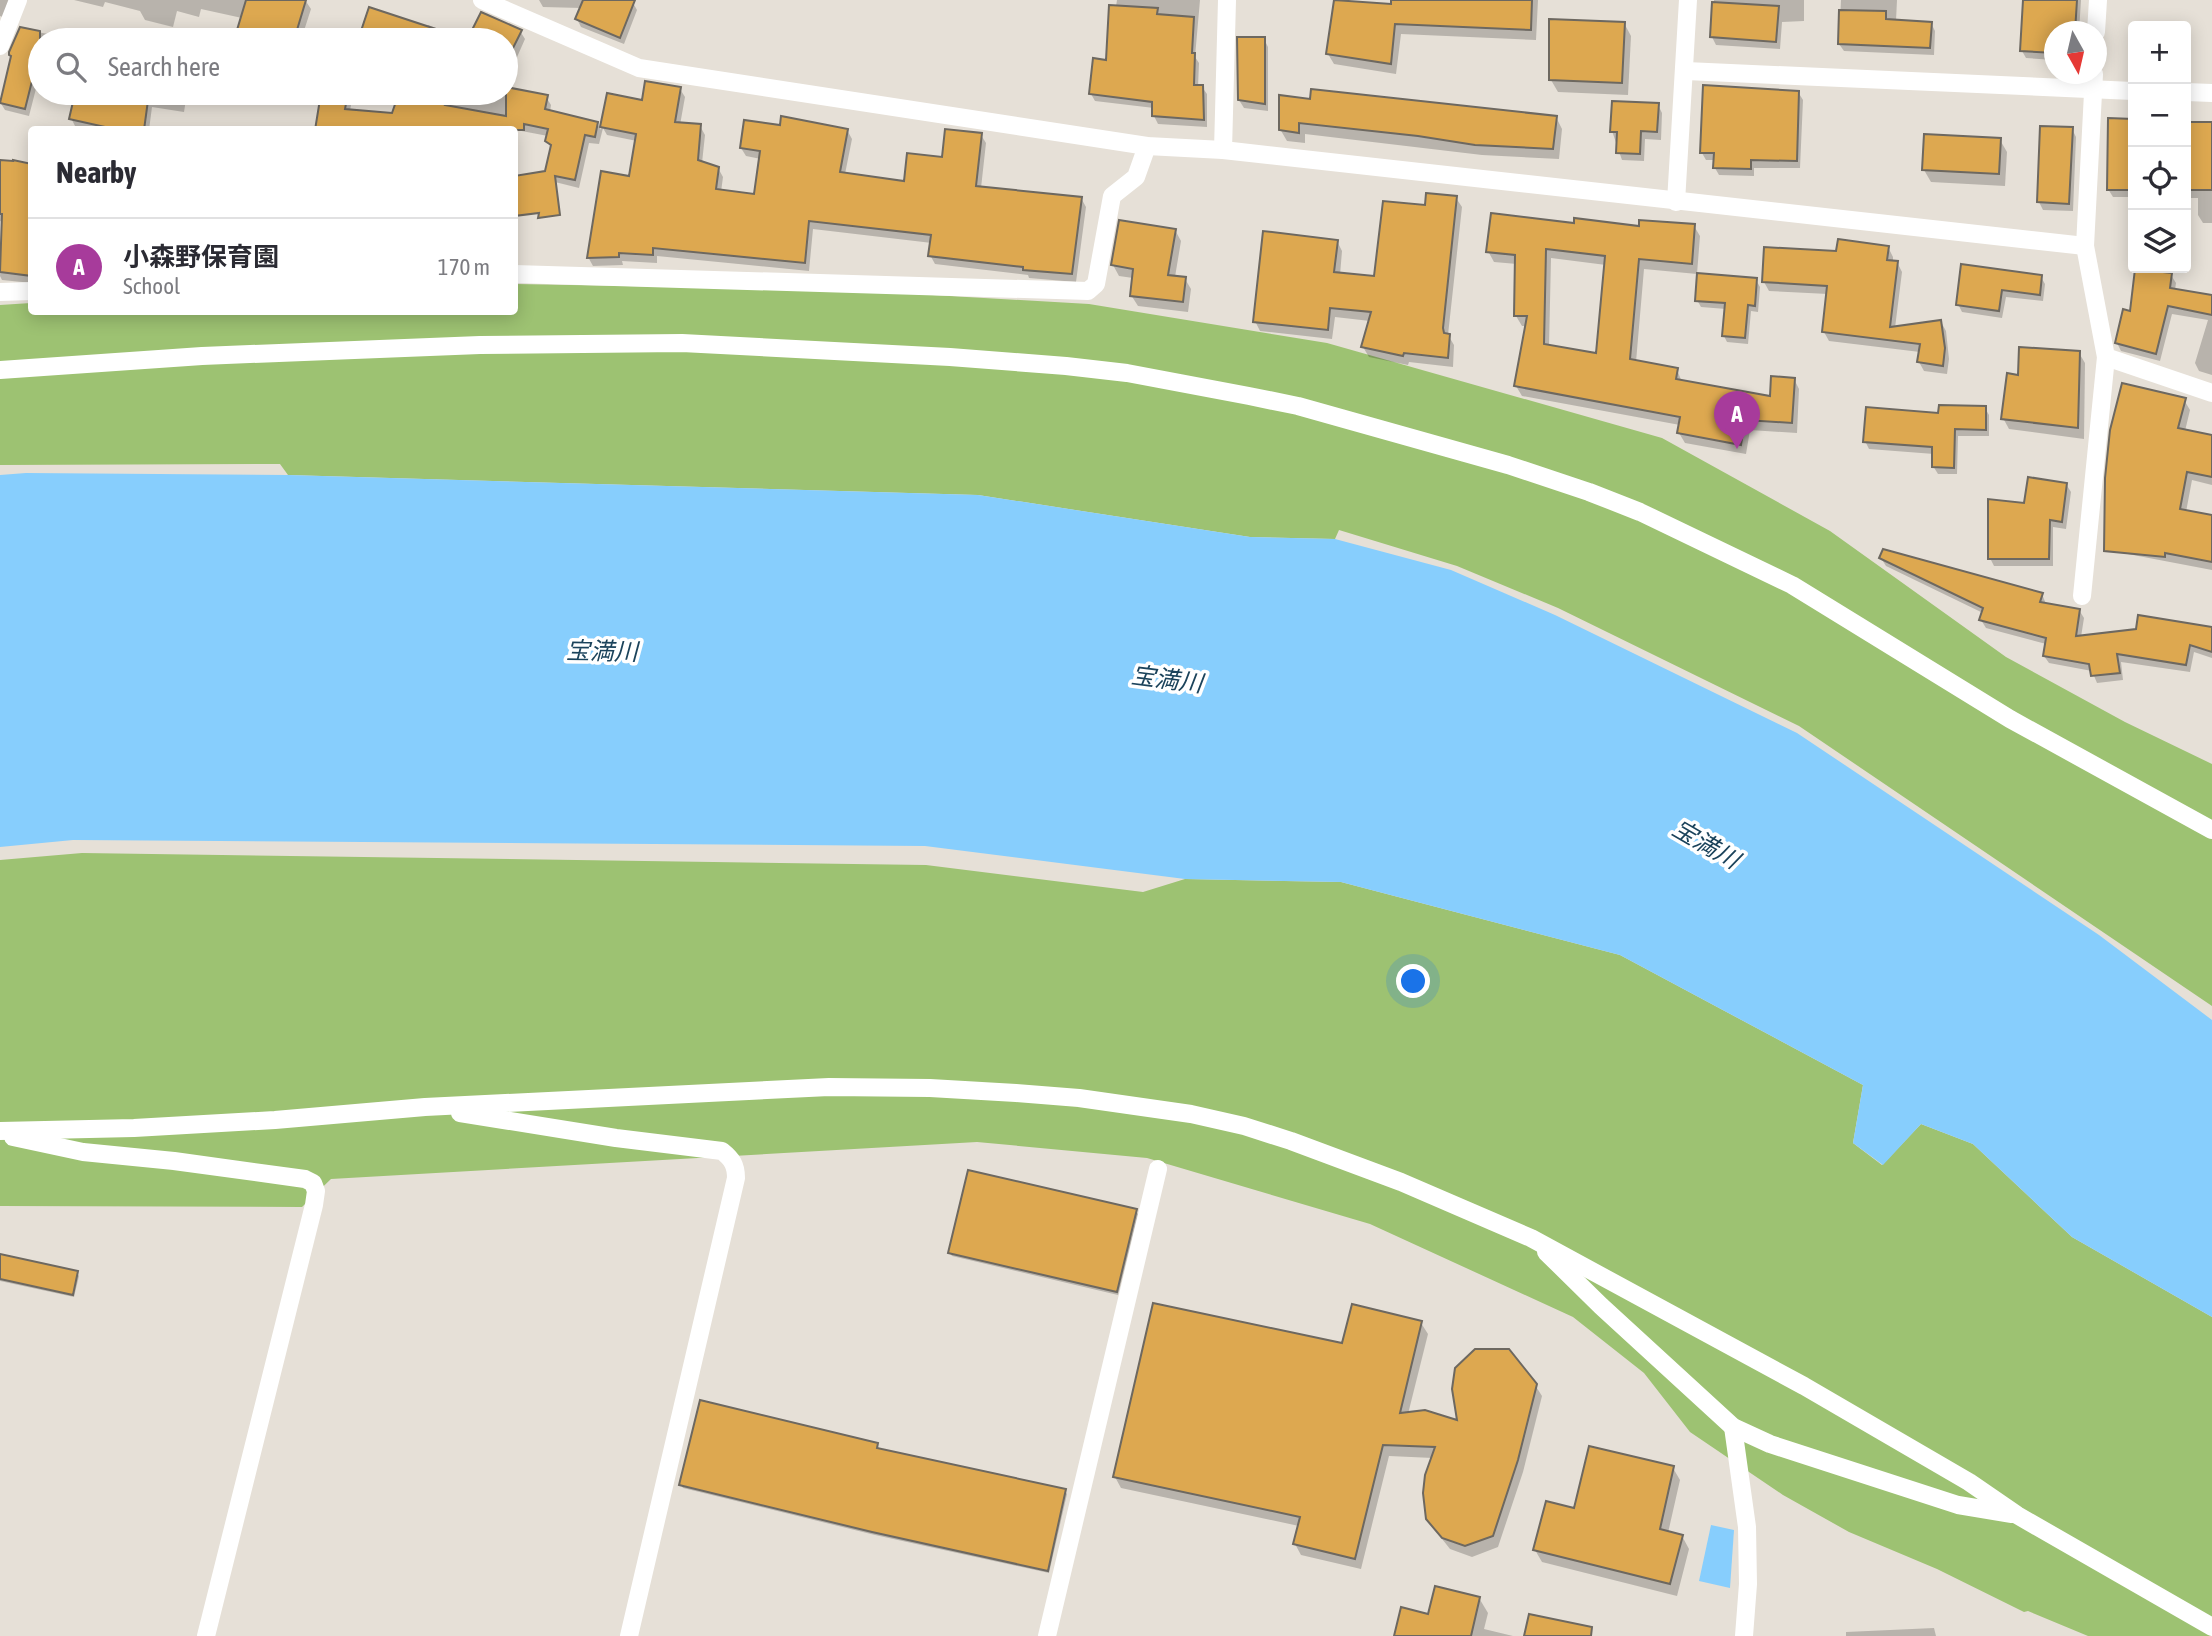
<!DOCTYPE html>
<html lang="en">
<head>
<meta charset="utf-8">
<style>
	:root { --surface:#fff; --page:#f7f7f7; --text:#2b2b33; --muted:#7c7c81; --line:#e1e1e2; --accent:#a73b9b }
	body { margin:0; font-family:"Asap Condensed","Noto Sans JP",sans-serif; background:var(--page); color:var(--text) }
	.controls { position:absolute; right:21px; top:21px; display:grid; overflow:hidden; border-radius:7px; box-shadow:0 4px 18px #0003 }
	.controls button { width:63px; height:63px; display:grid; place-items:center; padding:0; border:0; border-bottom:2px solid var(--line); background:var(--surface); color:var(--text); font:35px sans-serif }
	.compass { position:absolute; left:2044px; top:21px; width:63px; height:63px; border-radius:50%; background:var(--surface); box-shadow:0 4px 18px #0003; rotate:172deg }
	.you { position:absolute; left:1414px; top:982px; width:24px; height:24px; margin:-18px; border:5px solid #fff; border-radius:50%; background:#1a73e8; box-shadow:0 0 0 10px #1a73e833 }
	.badge { display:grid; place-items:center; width:46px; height:46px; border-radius:50%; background:var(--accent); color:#fff; font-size:23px; font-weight:700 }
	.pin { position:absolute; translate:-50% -58px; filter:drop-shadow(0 2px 4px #0008) }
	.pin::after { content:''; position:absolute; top:37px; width:24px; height:21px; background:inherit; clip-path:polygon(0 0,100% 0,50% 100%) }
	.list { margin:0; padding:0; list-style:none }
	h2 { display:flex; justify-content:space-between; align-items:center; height:91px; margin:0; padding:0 28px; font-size:30px }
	h2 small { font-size:23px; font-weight:400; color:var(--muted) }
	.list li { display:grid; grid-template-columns:46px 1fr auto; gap:21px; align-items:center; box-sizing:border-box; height:98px; padding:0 28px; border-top:2px solid var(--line) }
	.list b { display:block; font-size:26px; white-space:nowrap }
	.list p { margin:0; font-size:23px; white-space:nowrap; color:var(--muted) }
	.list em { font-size:23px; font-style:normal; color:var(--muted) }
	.icon { flex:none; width:38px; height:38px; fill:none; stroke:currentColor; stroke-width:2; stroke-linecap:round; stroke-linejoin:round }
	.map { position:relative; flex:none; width:2212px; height:1636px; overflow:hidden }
	.search { position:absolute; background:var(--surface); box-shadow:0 4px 18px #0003; left:28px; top:28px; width:490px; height:77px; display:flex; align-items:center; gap:18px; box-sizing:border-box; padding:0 24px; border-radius:38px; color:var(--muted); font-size:26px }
	.panel { position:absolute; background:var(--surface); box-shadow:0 4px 18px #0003; left:28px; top:126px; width:490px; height:189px; border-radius:7px }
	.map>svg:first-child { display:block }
	.green { fill:#9dc272 }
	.water { fill:#87cefd }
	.shadow { fill:#0003; fill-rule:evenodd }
	.building { fill:#dda850; stroke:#6d6860; stroke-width:2; fill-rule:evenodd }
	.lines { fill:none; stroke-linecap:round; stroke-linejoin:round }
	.street { stroke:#fff; stroke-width:18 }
	.labels { text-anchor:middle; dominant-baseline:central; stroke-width:7; stroke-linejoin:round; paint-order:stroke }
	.water-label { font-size:24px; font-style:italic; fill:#1b435b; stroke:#fff }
</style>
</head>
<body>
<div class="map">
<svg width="2212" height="1636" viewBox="0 0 2212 1636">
	<rect width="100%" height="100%" fill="#e6e0d7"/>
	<g class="green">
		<polygon points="515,284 847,290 1089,304 1327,343 1662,438 1830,531 2006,657 2125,722 2212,764 2212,1006 1799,726 1558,608 1457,566 1339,530 1335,539 1250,537 978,495 288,475 280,464 0,465 0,305 31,303 32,312 514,312"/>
		<polygon points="82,853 926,865 1143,892 1185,879 1341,882 1620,955 1863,1085 1853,1143 1882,1165 1921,1124 1973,1144 2072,1237 2212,1317 2212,1636 2088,1636 2028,1611 2024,1612 1937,1569 1849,1532 1783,1495 1690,1432 1644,1373 1573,1317 1370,1224 1147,1158 977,1142 331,1179 302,1207 0,1206 0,860"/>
	</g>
	<g class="water">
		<polygon points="26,473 288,475 978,495 1250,537 1335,539 1451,570 1555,615 1797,733 2099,935 2212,1020 2212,1317 2072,1237 1973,1144 1921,1124 1883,1165 1853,1143 1863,1085 1620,955 1341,882 1185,879 925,846 73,840 0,847 0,475"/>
		<polygon points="1711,1525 1734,1530 1730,1588 1699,1581"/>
	</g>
	<g class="shadow">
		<polygon points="0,0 12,0 5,18 0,16"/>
		<polygon points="74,0 305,0 311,9 301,40 236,40 242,18 201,9 199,17 177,11 173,27 145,20 140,11 105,2 103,7"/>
		<polygon points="539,0 626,0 633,3 637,10 624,44 581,27 577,19 581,8 543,7"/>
		<polygon points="1117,0 1200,0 1195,57 1199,63 1198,87 1202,87 1207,94 1207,127 1158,124 1154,116 1154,108 1095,101 1091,94 1107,62"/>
		<polygon points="1393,0 1538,0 1536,40 1401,34 1396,74 1334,64 1328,54 1392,6"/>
		<polygon points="1714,0 1804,0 1804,21 1782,22 1780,49 1716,45 1712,37"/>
		<polygon points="1841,0 1897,0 1896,21 1931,23 1935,31 1934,55 1844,51 1839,44"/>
		<polygon points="2024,0 2081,0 2079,32 2054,32 2054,60 2026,58 2022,51"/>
		<polygon points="370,9 427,28 428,25 468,40 360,40"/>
		<polygon points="482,14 520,31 525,39 510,73 513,79 509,90 546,97 551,105 550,112 597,123 601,130 608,95 644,102 680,89 685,97 680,125 700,126 705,135 702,163 718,168 723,177 721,192 755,196 761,159 746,156 741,148 781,127 847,130 852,139 845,174 906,182 981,135 986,143 981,188 1081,198 1086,207 1076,282 1029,278 1028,275 935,264 930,255 932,243 813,229 809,271 657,256 657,263 622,261 623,265 593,266 588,257 630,178 637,141 607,135 603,128 599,144 589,143 579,188 551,181 552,149 547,141 548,136 511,129 317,130 322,93 353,93 350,111 393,115 401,93 506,93 506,40 470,40"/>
		<polygon points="1624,23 1631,36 1628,95 1558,92 1551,80"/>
		<polygon points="21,29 48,34 50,38 62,40 40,40 40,73 29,116 5,110 0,102"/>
		<polygon points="1264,39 1268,47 1268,111 1244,108 1239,100"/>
		<polygon points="1798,92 1803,100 1800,168 1754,168 1754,176 1719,175 1715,168 1715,160 1706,160 1702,153"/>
		<polygon points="76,93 187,93 184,112 152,107 149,130 92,130 75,126 71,118"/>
		<polygon points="1281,97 1556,117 1562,129 1559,159 1482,155 1305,134 1305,143 1287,141 1280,129"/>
		<polygon points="1658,105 1662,113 1661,140 1645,139 1644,161 1622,160 1612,131"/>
		<polygon points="2110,120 2133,121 2133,197 2113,197 2108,189"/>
		<polygon points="2186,123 2212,124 2212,223 2203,223 2198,215 2198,198 2186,198"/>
		<polygon points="2072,129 2076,137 2073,211 2043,210 2039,202"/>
		<polygon points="2000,140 2007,152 2005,186 1931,182 1924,170"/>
		<polygon points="0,166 32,171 32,283 2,280 0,276 3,222 0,221"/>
		<polygon points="1456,198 1462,207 1448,335 1454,345 1453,367 1409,362 1408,365 1369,357 1363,347 1370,321 1335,317 1332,339 1260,331 1255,321 1337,241 1342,251 1340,275 1376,278 1426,207"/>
		<path d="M1575,225L1640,228L1694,226L1700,236L1697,274L1644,269L1636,362L1677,370L1682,382L1771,398L1794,379L1799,389L1797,433L1750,430L1746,454L1685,443L1679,433L1680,425L1522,396L1516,386L1527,326H1522L1516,316L1517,264L1494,262L1488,251ZM1551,258L1606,265L1598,355L1549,347Z"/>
		<polygon points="1175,230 1181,241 1175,277 1185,279 1191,289 1188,312 1138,306 1131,295 1133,278 1119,276 1113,265"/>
		<polygon points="1888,247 1893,257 1893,262 1897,262 1902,272 1895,328 1941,322 1946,331 1949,359 1947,374 1924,371 1919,362 1920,352 1829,341 1824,332 1828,294 1769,291 1764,282 1838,253"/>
		<polygon points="2137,268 2166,268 2165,274 2171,275 2176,283 2175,290 2212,297 2212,375 2199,371 2195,363 2208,320 2172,314 2160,361 2121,351 2117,343 2131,313"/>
		<polygon points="2041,277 2045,284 2043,301 2006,297 2002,318 1962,312 1958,304"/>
		<polygon points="1756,280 1760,287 1758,312 1751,311 1748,344 1727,342 1724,336 1726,309 1701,307 1697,300"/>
		<polygon points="2079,353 2085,363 2084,439 2009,429 2003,418"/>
		<polygon points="2184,400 2190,410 2185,431 2212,437 2212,485 2192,480 2186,512 2212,517 2212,570 2112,551"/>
		<polygon points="1985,408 1989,415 1989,436 1958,436 1957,474 1938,474 1933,466 1934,454 1869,449 1865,441 1940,415"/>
		<polygon points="2066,484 2071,492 2066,529 2053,527 2053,566 1994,566 1990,558 2026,505"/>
		<polygon points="1881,558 2042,594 2046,604 2079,610 2084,618 2081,637 2212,629 2212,658 2194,652 2190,672 2121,662 2123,680 2097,683 2092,671 2049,663 2044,656 2046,644 1986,628 1981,620 1983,613 1886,566"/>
		<polygon points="1136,1211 1138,1214 1118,1295 952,1256 950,1253"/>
		<polygon points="0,1256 77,1273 79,1276 74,1297 0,1281"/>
		<polygon points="1421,1323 1428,1334 1408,1414 1459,1423 1535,1385 1542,1396 1523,1472 1498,1547 1472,1557 1450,1549 1435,1530 1428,1518 1433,1458 1389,1456 1361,1569 1301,1555 1295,1544 1299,1526 1121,1488 1115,1477 1344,1345"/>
		<polygon points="877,1444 878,1450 1065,1491 1067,1494 1049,1573 875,1535 683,1488 681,1485"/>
		<polygon points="1673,1468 1680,1480 1668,1533 1682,1536 1689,1549 1677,1596 1542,1562 1535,1550 1576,1510"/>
		<polygon points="1479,1598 1488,1613 1484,1629 1513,1636 1396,1636 1430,1616"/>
		<polygon points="1934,1628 1936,1636 1846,1636 1846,1632"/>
	</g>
	<g class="building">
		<polygon points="246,0 306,0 294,40 234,40"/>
		<polygon points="583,0 635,0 620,38 575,19"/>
		<polygon points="1334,0 1391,4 1391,0 1532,0 1531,30 1395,24 1391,64 1326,54"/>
		<polygon points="2023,0 2077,0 2075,32 2054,32 2054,53 2020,51"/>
		<polygon points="1712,2 1779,6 1776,42 1710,37"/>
		<polygon points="1109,5 1158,8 1157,14 1194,17 1192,53 1195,53 1194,85 1203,85 1204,120 1152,116 1152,102 1089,94 1093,58 1106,60"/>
		<polygon points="369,7 460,37 459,40 358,40"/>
		<polygon points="1839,10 1886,11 1886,19 1932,22 1930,48 1838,44"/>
		<polygon points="481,12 522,30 513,48 506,45 506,40 496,40 472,30"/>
		<polygon points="1549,19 1625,22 1622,83 1549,80"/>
		<polygon points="20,27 40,31 40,62 37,61 25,109 0,103 11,56 9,55 9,52"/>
		<polygon points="1237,37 1265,37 1265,104 1238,100"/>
		<polygon points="645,81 681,87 675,122 701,124 698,160 719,167 716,189 754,194 760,151 740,148 744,120 780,125 781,116 848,129 840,172 904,181 907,153 942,157 945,129 982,133 976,186 1082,197 1072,274 1023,270 1023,267 928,256 931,235 809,221 805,263 653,248 653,255 619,253 619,257 587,258 601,171 629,176 636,134 600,127 607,93 642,100"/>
		<polygon points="1703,85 1799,91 1797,161 1751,160 1751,169 1713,168 1714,153 1700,153"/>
		<polygon points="506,87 548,95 545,109 598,122 595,137 585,135 575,180 555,176 560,215 538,218 539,213 514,216 514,176 545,171 551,145 545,141 548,129 524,124 524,130 315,130 321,93 348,93 345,109 392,113 399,93 450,93 445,105 506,116"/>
		<polygon points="1311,89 1557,116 1553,149 1475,145 1418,136 1299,123 1299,133 1279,130 1279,95 1310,99"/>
		<polygon points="75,93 149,93 144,130 114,129 69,119"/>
		<polygon points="1612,101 1659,103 1657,132 1641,131 1640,154 1616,153 1617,132 1610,132"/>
		<polygon points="2108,118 2133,119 2133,190 2107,190"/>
		<rect x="2186" y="122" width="26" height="68"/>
		<polygon points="2040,126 2073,127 2069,204 2037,202"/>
		<polygon points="1924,134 2001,138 1999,174 1922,170"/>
		<polygon points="0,160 13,161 13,160 32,164 32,276 0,272 2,214 0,214"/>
		<polygon points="1426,193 1457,196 1443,328 1444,333 1450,334 1448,358 1404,353 1403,356 1361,347 1371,312 1330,308 1328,330 1253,322 1263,231 1338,240 1334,272 1374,276 1383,201 1425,205"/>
		<path d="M1491,213L1574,223V218L1639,226V220L1695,224L1692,264L1639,259L1630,359L1678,368L1676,379L1770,396L1771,376L1795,378L1792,423L1745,420L1741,445L1677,433L1680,417L1514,386L1527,316H1514L1515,255L1486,252ZM1546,249L1605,256L1596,353L1544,344Z"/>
		<polygon points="1119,220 1176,229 1168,275 1186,277 1183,302 1130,296 1133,269 1111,265"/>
		<polygon points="1838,239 1889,246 1887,260 1898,261 1890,327 1941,320 1945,348 1943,366 1917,362 1920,344 1822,332 1827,286 1762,282 1764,247 1836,251"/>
		<polygon points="1961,264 2042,275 2040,295 2002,290 1999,311 1956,305"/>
		<polygon points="2135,269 2172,273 2170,288 2212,295 2212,315 2168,306 2156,354 2115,343 2123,309 2130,311"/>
		<polygon points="1697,273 1757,278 1755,306 1748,305 1745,338 1722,336 1725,303 1695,301"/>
		<polygon points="2019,347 2080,351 2078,428 2001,419 2007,373 2018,375"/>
		<polygon points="2122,383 2186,398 2178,428 2212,435 2212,477 2187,472 2180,509 2212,515 2212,562 2165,553 2165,557 2104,551 2105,478 2110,430"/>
		<polygon points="1939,405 1986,406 1986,430 1955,429 1954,468 1932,467 1932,447 1863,442 1866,407 1938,413"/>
		<polygon points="2028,477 2067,483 2062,522 2050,520 2049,559 1988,559 1988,499 2024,503"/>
		<polygon points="1883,549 2043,593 2040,602 2080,609 2076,636 2136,629 2138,615 2212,627 2212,652 2190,645 2186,665 2117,654 2120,673 2091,676 2089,664 2043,656 2046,638 1979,620 1983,608 1879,558"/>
		<polygon points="968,1170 1137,1209 1117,1292 948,1253"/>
		<polygon points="0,1254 78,1271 73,1295 0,1279"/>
		<polygon points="1153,1303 1342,1343 1352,1304 1422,1321 1400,1413 1425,1410 1457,1420 1452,1389 1455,1368 1475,1349 1509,1349 1537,1384 1518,1460 1493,1536 1465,1546 1442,1538 1426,1519 1423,1493 1425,1475 1435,1447 1383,1445 1355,1559 1293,1544 1300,1517 1113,1477"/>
		<polygon points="700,1400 878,1443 877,1448 1066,1489 1048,1571 872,1532 679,1485"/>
		<polygon points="1589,1446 1674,1466 1660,1529 1683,1535 1670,1584 1533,1550 1546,1501 1574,1508"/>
		<polygon points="1435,1586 1480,1597 1471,1636 1394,1636 1401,1607 1428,1614"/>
		<polygon points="1529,1614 1592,1627 1591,1636 1524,1636"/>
	</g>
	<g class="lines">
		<g class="street">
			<polyline points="482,0 639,68 1147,146 1223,150 2085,246"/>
			<polyline points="2096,32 2098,0"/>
			<polyline points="0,46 18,0"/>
			<polyline points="1686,71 2133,91"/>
			<polyline points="2186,92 2212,93"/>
			<polyline points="1223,150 1227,0"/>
			<polyline points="1676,202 1688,0"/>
			<polyline points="514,274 1088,291 1096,284 1112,196 1136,177 1147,146"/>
			<polyline points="0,292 32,291"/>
			<polyline points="2106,357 2212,393"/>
			<polyline points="0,370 202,356 480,345 682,343 950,357 1066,366 1127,373 1249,396 1298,406 1508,465 1589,492 1640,512 1792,585 2010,719 2212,830"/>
			<polyline points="2082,596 2106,357 2085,246 2094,74"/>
			<path d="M460,1113L616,1138L722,1151C732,1159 736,1165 736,1178L629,1636"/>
			<polyline points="0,1131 134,1128 275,1120 425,1107 829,1087 930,1088 1016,1093 1079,1098 1191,1114 1244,1126 1291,1141 1401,1182 1531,1238 1804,1386 1969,1482 2017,1515 2212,1627"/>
			<polyline points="13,1137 83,1152 174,1161 305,1179 313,1183 316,1191 314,1205 206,1636"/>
			<polyline points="1546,1252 1601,1306 1733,1427 1770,1444 1958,1505 2012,1514"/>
			<polyline points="1733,1427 1747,1527 1748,1584 1744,1636"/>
			<polyline points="1047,1636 1158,1169"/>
		</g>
	</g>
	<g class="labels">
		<g class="water-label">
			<text transform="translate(602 651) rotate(1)">宝満川</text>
			<text transform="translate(1167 679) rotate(7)">宝満川</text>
			<text transform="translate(1706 844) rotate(30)">宝満川</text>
		</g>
	</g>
</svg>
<div class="controls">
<button>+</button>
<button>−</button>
<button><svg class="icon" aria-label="locate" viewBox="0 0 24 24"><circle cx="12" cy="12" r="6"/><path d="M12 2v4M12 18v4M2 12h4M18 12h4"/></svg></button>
<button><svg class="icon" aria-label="layers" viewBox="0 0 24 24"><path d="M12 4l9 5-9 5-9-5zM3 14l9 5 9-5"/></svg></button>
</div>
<svg class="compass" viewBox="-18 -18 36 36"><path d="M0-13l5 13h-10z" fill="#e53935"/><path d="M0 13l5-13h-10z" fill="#7c7c81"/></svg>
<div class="you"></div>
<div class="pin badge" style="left:1737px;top:449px">A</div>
<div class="search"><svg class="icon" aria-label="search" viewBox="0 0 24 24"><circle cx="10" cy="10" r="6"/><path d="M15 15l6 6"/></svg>Search here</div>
<section class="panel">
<h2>Nearby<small></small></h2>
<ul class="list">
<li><span class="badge">A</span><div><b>小森野保育園</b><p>School</p></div><em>170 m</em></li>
</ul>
</section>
</div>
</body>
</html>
